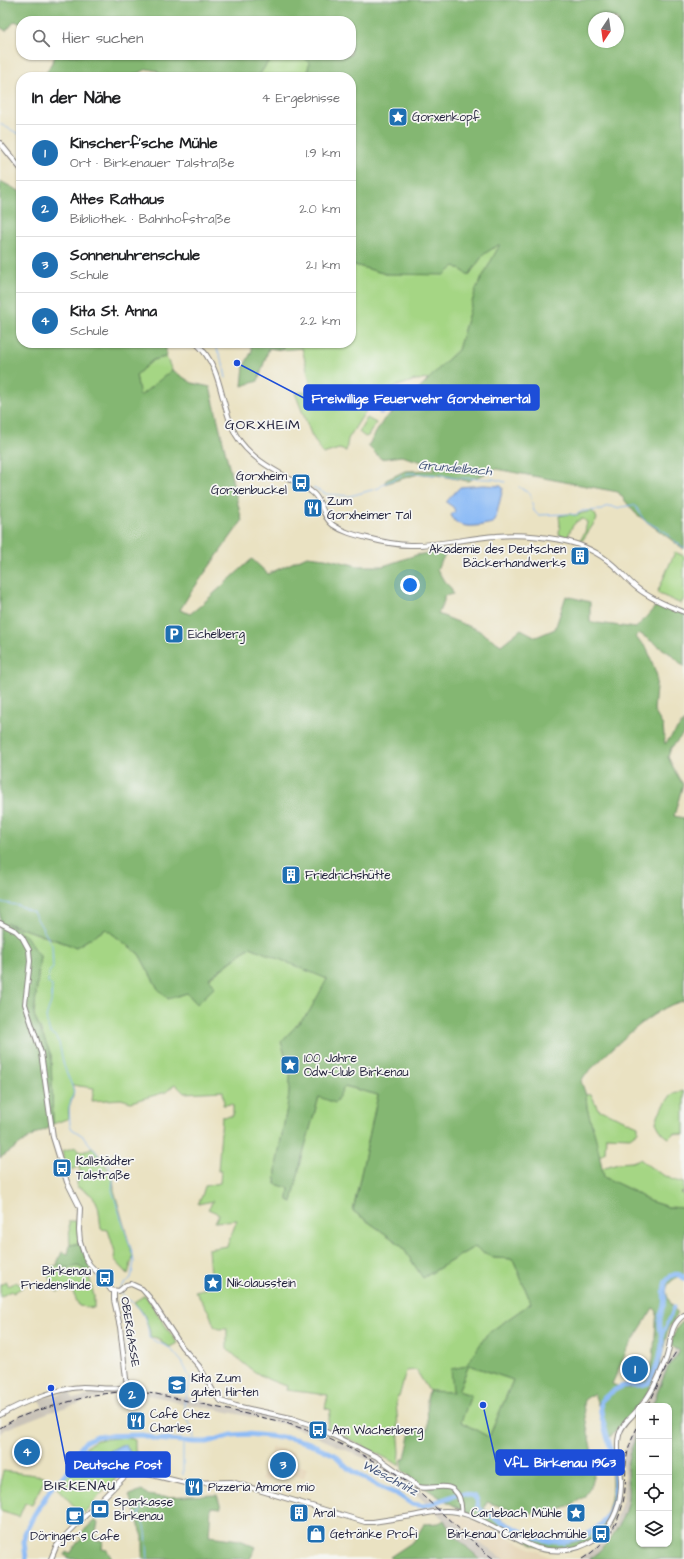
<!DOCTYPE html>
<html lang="de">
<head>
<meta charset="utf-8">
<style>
	:root { --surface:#fff; --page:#f6f6f6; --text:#202124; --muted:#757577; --line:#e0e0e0; --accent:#1f6fb2 }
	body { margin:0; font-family:"Architects Daughter",sans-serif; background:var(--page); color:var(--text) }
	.controls { position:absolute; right:12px; bottom:12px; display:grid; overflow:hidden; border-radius:8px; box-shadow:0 1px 3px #0004 }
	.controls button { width:36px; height:36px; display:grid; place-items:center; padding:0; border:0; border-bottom:1px solid var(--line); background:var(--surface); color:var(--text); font:20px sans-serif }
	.compass { position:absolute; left:588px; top:12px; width:36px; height:36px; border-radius:50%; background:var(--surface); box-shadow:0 1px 3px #0004; rotate:193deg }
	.you { position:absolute; left:410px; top:585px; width:14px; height:14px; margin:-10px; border:3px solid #fff; border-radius:50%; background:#1a73e8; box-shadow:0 0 0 6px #1a73e833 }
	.badge { display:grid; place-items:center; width:26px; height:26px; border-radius:50%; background:var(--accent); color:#fff; font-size:13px; font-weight:700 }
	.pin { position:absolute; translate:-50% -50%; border:2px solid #fff; box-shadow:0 1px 4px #0006 }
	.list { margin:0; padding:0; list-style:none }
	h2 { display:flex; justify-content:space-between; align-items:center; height:52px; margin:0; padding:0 16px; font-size:17px }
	h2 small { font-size:13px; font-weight:400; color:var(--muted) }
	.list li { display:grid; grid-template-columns:26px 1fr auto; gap:12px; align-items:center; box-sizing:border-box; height:56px; padding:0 16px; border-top:1px solid var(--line) }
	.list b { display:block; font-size:15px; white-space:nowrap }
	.list p { margin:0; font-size:13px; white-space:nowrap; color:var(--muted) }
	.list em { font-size:13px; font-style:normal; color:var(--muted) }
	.icon { flex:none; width:22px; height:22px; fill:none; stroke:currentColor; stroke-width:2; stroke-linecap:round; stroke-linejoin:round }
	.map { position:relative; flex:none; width:684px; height:1559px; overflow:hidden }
	.search { position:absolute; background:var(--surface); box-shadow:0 1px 3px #0004; left:16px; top:16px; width:340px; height:44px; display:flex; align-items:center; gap:10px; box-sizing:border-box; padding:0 14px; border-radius:16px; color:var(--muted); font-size:15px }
	.panel { position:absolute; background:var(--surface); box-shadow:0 1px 3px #0004; left:16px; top:72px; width:340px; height:276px; border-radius:16px }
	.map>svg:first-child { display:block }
	.built { fill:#e5d5b7 }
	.industrial { fill:#c9c3b8 }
	.green { fill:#a5d684; stroke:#647c60 }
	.forest { fill:#84b772; stroke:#536c56; fill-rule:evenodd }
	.water { fill:#8abaf6; stroke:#566e98 }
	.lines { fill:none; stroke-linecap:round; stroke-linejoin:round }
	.stream { stroke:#8abaf6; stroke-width:1 }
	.canal { stroke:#8abaf6; stroke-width:3 }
	.river { stroke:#8abaf6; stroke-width:5 }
	.secondary-casing { stroke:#86827e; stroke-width:6 }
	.secondary { stroke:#fff; stroke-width:4 }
	.rail { stroke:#22223b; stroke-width:1; stroke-dasharray:6 3; stroke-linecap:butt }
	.labels { text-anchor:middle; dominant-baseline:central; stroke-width:3.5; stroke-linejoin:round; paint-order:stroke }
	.poi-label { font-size:12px; fill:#22223b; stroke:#f6f6f2; text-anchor:start }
	.street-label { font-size:12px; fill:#22223b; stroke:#f6f6f2 }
	.water-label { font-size:13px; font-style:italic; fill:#46577c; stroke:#f6f6f2 }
	.quarter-label { font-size:14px; letter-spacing:1px; fill:#22223b; stroke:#f6f6f2 }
	.leader { fill:none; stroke:#1d4ed8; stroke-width:1.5 }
	.callout-dot { fill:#1d4ed8; stroke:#f6f6f2; stroke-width:1.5 }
	.callout { fill:#1d4ed8; stroke:#1d4ed8; stroke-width:1.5 }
	.callout-label { font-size:13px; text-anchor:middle; font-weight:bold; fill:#fff }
</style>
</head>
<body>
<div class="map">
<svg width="684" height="1559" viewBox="0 0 684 1559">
	<rect width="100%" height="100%" fill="#f6f6f2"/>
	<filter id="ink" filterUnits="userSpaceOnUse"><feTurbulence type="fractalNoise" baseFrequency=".025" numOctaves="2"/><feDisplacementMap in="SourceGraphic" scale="8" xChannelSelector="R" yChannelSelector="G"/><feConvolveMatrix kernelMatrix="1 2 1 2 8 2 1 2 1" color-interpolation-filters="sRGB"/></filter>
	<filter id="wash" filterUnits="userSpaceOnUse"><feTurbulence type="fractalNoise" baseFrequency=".012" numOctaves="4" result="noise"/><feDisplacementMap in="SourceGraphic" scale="16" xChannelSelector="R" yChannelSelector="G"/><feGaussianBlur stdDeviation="0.9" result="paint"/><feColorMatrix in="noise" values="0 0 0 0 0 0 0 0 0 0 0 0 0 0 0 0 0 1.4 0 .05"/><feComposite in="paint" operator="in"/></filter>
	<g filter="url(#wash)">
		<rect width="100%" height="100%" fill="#eae2c2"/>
		<g class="built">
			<polygon points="272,1447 295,1452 292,1463 307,1468 304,1478 273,1468 269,1482 261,1480"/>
			<polygon points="447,1514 466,1517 553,1559 505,1559 485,1547"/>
		</g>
		<g class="industrial">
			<polygon points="676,1348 680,1350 667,1369 652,1406 645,1406"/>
			<polygon points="140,1388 188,1397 297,1421 373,1457 390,1467 433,1500 426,1503 406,1485 385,1470 364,1458 306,1432 283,1424 247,1416 194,1405 181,1404 172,1400 134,1392 114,1393 47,1413 6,1429 0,1434 0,1427 2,1425 23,1414 42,1407 40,1399 70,1391 73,1399 110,1391"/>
			<polygon points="639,1418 639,1429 628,1461 627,1469 628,1497 626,1509 620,1523 596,1555 589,1559 578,1559 595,1548 607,1535 615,1523 623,1498 624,1477 623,1460 627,1445"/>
			<polygon points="438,1504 447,1514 485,1547 505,1559 480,1559 457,1538 448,1528 444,1520 430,1506"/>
		</g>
		<g class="green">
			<polygon points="269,55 303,55 309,63 307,77 258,77 268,62"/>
			<polygon points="501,243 476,289 458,350 443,364 430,379 415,380 377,393 348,439 346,451 339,449 323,454 311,434 295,393 312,391 302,348 282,350 284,343 351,343 351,264 386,274 455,266 469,275 484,254"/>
			<polygon points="166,357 172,370 171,372 140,396 136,375 153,360"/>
			<polygon points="367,418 376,423 368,436 365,437 359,432"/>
			<path d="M591,511L595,514L597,519L582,541H580L585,532L587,522L583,519C574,520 570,530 568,537L559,534L560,524L559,516L569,514L575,515Z"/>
			<polygon points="675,552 684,556 684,598 681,604 657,593"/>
			<path d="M5,923L76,947L106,929L139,954L158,989L168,999L187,993L197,1004L209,979L250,947L328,979L309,1012L281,1042L287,1060L290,1063C292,1094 283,1125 278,1156C276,1165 276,1174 275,1184L289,1188L288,1200L292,1202L302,1157L319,1097L344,1086L378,1095L353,1211L401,1245L423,1278L474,1247L494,1258L513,1259L531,1303L487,1334L466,1367L453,1392L429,1391L416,1370L406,1371L399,1397H397L396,1401L400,1452L399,1465L327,1427L331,1410L325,1408L328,1395L286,1390L287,1386C261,1379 246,1367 227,1348V1329H219L214,1326L209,1312L195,1291L212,1287L209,1282L212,1281L210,1274L208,1249L227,1246L237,1220L215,1222L219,1214L208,1209L213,1201L198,1204L202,1196L205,1186L220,1183L221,1171H218L222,1117L233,1116V1106L232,1104L223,1105L224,1101L223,1091L184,1093L175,1084L166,1092L131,1102L121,1099L92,1101L94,1088L72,1085C76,1093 71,1099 69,1108C68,1111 69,1115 69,1118L53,1124L51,1055L34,1015L40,956Z"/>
			<path d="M683,1091L684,1092V1135L674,1133L669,1138C662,1134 659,1129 656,1122L659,1113L671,1095Z"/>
			<polygon points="591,1094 598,1109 638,1126 638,1131 630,1137 606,1136 605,1152 599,1157 587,1108 586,1095"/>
			<path d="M76,1147L78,1152L93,1148L113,1176L114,1190L133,1257L128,1274L114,1259L115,1252L108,1230L101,1229C98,1206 101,1197 77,1187V1178L81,1175L79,1166L67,1172L62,1151Z"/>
			<path d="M640,1159C653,1170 667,1179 684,1183V1192L680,1193L684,1195V1208L668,1207L649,1201L633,1191L604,1177L602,1168L618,1163L632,1162Z"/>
			<polygon points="69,1221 77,1221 79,1243 70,1245"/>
			<polygon points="57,1265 69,1268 78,1266 88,1272 94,1296 94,1308 79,1306 70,1286 57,1292 46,1271 49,1268"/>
			<polygon points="6,1282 9,1286 16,1282 23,1287 13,1293 11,1291 0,1297 0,1285"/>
			<polygon points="145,1295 177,1343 170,1347 162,1343 160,1339 153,1337 150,1338 150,1332 144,1314 134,1302"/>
			<polygon points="469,1365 513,1380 489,1437 461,1422 471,1395 458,1391"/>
			<path d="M126,1437L135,1440V1450L138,1457L149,1456C142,1477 137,1464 123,1473C112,1480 94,1502 84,1513H81L56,1487L70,1473L80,1452L90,1444L97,1440Z"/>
			<polygon points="3,1471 44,1476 45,1479 32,1504 25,1503 19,1517 0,1511 0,1483"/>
		</g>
		<g class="forest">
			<path d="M0,0H684V549L635,513L618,492L496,469L468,481L436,475L418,474L384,484L386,480L405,471L435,470L430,464L401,456L381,459L368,446L384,419L409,400L443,364L458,350L476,289L500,244L484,254L469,275L455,266L444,275L386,274L351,264V77H307L309,63L303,55H351V21H21V24L15,21L6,31L0,27ZM594,18H618V42H594Z"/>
			<polygon points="56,55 269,55 268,62 258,77 161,77 157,71 148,69 129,77 51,77 46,73"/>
			<path d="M0,181L21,192V343H160L166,348V357L153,360L136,375L140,396L172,370L192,383L210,387L242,521L189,595L180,610L190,614L200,606L252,559L268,574L307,556L325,558L358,566H383L416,555L448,550L437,569L444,581L451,588L453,594L444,596V601L438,614L478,630L501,645L521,629L536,637L555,629L566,596L590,602V622L636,628L657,605L684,614V667L672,655L639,633L635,637L647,648L657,676L654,711L663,726L665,744L684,721V733L671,748L668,757L678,777L683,784L674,816L684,818V1001C653,1006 608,1053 585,1075L581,1081L586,1095L587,1108L596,1139L604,1177L633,1191L649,1201L668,1207L684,1208V1279L680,1276C658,1285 667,1300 678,1313L668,1329L660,1366L646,1396L609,1438L594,1393L584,1400L583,1405L595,1470L590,1488L584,1497L568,1507L556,1511L523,1514L487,1502L484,1509C500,1518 516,1529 533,1536C568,1551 599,1543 610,1503C613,1491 612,1478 611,1466L618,1467V1493L611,1520L594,1541L570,1550L546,1549L533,1544C488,1523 440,1503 402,1470V1459H405L411,1431L428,1429L427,1399L429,1391L453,1392L451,1369L466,1366L487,1334L531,1303L513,1259L494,1258L474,1247L423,1278L401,1245L353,1211L378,1095L345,1086L335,1103L319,1097L302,1157L292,1202L288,1200L289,1188L275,1184C276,1174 276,1165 278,1156C283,1125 292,1094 290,1063L287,1060L281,1042L309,1012L327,979L250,947L209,978L215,987L197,1004L187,993L168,999L158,989L139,954L106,929L76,947L7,923L26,936L40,956L34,1015L51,1055L53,1124L49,1128L37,1133L0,1158V921H1L0,920ZM653,1308L657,1310L653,1360L646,1380C629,1387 631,1392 612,1384L627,1350ZM469,1365L513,1380L489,1437L461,1422L471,1395L458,1391Z"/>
			<polygon points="250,343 284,343 282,350 269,348 258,381 242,386 244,366 252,351"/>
			<polygon points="79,1243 91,1268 88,1272 78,1266 69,1268 57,1265 58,1261 62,1252 68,1254 70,1245"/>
			<path d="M684,1321V1559H589C608,1547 625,1521 628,1498C629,1486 626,1474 628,1461C630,1450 635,1440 639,1429V1544H669V1406H652L667,1369L680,1351L671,1346C673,1335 675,1327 684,1321Z"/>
			<polygon points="142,1490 148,1495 160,1497 217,1495 221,1508 211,1507 209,1536 240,1540 256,1547 250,1559 143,1559 143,1537 129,1495"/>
			<polygon points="95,1520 98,1523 95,1536 97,1540 103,1541 102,1549 107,1550 112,1559 68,1559 68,1557 64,1555 66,1552 70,1554 77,1543 82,1539 79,1535"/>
			<path d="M444,1520C452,1536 467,1547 480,1559H393L390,1557L414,1541L424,1524L439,1523Z"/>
		</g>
		<g class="water">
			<polygon points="384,398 389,398 392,406 383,413 380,414 376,410 373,403"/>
			<path d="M483,485L501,486L503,488L495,521L492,523C479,526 457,531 451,515L455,511L453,507L447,503V501L460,487Z"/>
			<path d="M121,1445H125L129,1450L130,1455C124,1463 114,1461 106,1465L104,1462L106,1457L111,1453L110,1451Z"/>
		</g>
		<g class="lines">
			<g class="stream">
				<polyline points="0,124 21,135"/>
				<polyline points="214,343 223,363 226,378"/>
				<polyline points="519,487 530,494 534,511 538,515 569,514 576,515 582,511 602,510 605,507 610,506 616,508 633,505 636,507 644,520 667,533 672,539 684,548"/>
				<polyline points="313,488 326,494 350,496 379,488 385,483 409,473 441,475 454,478 494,479 505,482"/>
				<polyline points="0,902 16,905 33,912 52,945 53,968 49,972 48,983 52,986 51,1002 46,1018 50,1033 55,1036 59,1043 64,1066 74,1091 69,1107 70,1125 72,1129 83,1136 102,1159 108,1162 113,1180 112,1190 133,1255 134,1262 131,1278 119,1289"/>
				<path d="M120,1291C124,1297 127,1299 132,1302C143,1309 149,1325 149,1338L170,1348L182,1362L191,1380L184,1404L187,1421L193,1428L194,1442"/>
				<polyline points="183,1442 183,1475"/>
				<polyline points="146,1502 139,1514 146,1531 148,1559"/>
				<polyline points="563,1547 566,1542"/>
			</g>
			<polyline class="canal" points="662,1336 674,1307"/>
			<path class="river" d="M26,1559L24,1542L25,1533L34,1515L52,1487L69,1471L76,1453L86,1441L97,1436L142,1435L156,1439L194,1442H207L232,1435L247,1434L290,1438L309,1443L335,1455L348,1468L378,1486L397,1494L412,1504L424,1506L459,1494H466L475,1497L477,1500L478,1507L484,1513C503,1522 524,1535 545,1540C558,1544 569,1541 581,1537C599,1531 611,1516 615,1497C617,1483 613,1465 611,1452C609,1437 598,1414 601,1401C608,1394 618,1386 629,1385C636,1385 642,1386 648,1383C654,1374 661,1356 662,1345C663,1337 659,1329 660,1320C660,1315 663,1310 664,1305C666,1296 660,1280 673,1275C678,1273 681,1275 684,1278"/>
		</g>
	</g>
	<g filter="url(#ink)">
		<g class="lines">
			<g class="secondary-casing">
				<g id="secondary">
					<polyline points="0,143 21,169"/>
					<path d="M196,343C224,369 219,404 236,435C248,456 270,468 290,479C298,483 308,488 314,494C323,503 322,517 333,525C343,532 355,535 367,538C382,542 395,545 410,545C439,546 467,538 496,536C517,534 540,536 561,540C581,544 597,551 613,565C621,572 628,581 637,588C651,599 668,606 684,612"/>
					<path d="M0,923L16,931L22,937L29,950L30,961L25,1004L41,1053L53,1137L67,1182L80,1208L79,1230L80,1241L85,1257L90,1265L102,1277L111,1290L119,1291L126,1285L131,1284L142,1289L149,1297L182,1347L199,1366L216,1396L221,1401L236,1406L291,1418L312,1425L377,1457L419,1487C433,1491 451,1479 459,1497C461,1503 462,1507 461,1513"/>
					<path d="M641,1406C652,1393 660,1375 666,1359C672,1343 668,1326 684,1315"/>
					<path d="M0,1415C23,1402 57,1388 83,1387C97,1387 113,1391 127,1387L120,1327L114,1300V1291"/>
					<path d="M51,1559L56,1547L65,1536L126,1475L134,1472L144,1473L185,1483L232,1482L365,1522H373C386,1520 399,1518 412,1516C427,1513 442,1509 457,1512C482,1517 512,1539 537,1548C583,1559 619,1532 621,1486C622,1469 615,1451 619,1435C622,1423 632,1417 639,1408"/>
				</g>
			</g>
			<use href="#secondary" class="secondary"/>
			<g class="rail">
				<polyline points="648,1406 666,1368 676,1352"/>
				<polyline points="0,1428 17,1418 36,1411 93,1395 128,1391 156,1394 283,1422 321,1435 355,1451 395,1473 414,1488 486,1553 494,1559"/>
				<path d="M582,1559C607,1544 623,1519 625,1489C626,1478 625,1467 627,1456C629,1444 634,1434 639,1424"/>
			</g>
		</g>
	</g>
	<defs>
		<g id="sight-square" transform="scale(1)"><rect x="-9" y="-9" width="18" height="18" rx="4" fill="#1f6fb2" stroke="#f6f6f2"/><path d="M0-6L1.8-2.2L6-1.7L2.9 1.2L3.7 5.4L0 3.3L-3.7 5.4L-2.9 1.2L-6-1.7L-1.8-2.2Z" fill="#fff"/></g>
		<g id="bus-square" transform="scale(1)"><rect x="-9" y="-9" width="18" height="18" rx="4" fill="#1f6fb2" stroke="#f6f6f2"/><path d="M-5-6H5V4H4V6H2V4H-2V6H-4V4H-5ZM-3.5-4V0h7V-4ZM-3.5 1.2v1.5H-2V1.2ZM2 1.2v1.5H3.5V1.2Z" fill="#fff"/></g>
		<g id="restaurant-square" transform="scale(1)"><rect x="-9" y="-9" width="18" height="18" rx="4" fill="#1f6fb2" stroke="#f6f6f2"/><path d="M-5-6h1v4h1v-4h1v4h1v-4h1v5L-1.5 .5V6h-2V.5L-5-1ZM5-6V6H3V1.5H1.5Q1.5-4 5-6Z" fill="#fff"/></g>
		<g id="building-square" transform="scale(1)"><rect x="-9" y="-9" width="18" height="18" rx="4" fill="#1f6fb2" stroke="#f6f6f2"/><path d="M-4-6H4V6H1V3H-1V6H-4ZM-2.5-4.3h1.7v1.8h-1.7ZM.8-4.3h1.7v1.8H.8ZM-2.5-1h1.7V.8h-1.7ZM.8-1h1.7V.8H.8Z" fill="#fff"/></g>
		<g id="parking-square" transform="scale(1)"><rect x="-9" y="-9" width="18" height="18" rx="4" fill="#1f6fb2" stroke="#f6f6f2"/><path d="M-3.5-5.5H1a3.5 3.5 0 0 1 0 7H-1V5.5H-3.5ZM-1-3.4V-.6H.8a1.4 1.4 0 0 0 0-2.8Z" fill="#fff"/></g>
		<g id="school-square" transform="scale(1)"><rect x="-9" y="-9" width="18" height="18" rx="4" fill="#1f6fb2" stroke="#f6f6f2"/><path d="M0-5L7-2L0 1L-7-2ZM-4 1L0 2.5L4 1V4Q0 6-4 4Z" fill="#fff"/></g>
		<g id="bank-square" transform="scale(1)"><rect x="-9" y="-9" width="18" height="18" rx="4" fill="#1f6fb2" stroke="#f6f6f2"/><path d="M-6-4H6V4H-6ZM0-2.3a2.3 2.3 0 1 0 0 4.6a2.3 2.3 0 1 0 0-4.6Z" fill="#fff"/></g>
		<g id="cafe-square" transform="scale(1)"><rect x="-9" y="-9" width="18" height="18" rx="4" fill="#1f6fb2" stroke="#f6f6f2"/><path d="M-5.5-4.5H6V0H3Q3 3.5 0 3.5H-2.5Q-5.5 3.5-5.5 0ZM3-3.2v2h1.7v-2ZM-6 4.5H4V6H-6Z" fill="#fff"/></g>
		<g id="shop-square" transform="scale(1)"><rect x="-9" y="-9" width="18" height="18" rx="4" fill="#1f6fb2" stroke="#f6f6f2"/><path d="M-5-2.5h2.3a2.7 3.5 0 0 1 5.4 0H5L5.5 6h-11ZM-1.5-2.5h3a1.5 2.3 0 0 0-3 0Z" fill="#fff"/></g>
	</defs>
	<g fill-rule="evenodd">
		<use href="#sight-square" x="398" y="117"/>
		<use href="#bus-square" x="301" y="483"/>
		<use href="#restaurant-square" x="313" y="508"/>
		<use href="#building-square" x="580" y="556"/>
		<use href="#parking-square" x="174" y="634"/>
		<use href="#building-square" x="291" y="875"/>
		<use href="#sight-square" x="290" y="1065"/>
		<use href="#bus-square" x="62" y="1168"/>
		<use href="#bus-square" x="105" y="1278"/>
		<use href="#sight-square" x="213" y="1283"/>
		<use href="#school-square" x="177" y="1385"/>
		<use href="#restaurant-square" x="136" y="1421"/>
		<use href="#bus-square" x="318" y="1430"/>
		<use href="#restaurant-square" x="194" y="1487"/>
		<use href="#bank-square" x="100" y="1509"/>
		<use href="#building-square" x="299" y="1513"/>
		<use href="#sight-square" x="576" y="1513"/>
		<use href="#cafe-square" x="75" y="1516"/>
		<use href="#shop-square" x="316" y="1534"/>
		<use href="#bus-square" x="601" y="1534"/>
	</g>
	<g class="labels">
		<g class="poi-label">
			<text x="412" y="117">Gorxenkopf</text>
			<text x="287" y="476" text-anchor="end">Gorxheim<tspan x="287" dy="14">Gorxenbuckel</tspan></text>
			<text x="327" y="501">Zum<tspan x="327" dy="14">Gorxheimer Tal</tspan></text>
			<text x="566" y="549" text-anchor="end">Akademie des Deutschen<tspan x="566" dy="14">Bäckerhandwerks</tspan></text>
			<text x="188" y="634">Eichelberg</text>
			<text x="305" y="875">Friedrichshütte</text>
			<text x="304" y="1058">100 Jahre<tspan x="304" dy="14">Odw-Club Birkenau</tspan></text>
			<text x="76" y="1161">Kallstädter<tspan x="76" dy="14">Talstraße</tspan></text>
			<text x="91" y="1271" text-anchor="end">Birkenau<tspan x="91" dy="14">Friedenslinde</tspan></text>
			<text x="227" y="1283">Nikolausstein</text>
			<text x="191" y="1378">Kita Zum<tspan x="191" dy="14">guten Hirten</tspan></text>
			<text x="150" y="1414">Café Chez<tspan x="150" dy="14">Charles</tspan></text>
			<text x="332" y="1430">Am Wachenberg</text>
			<text x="208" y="1487">Pizzeria Amore mio</text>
			<text x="114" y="1502">Sparkasse<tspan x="114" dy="14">Birkenau</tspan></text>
			<text x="313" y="1513">Aral</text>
			<text x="562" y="1513" text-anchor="end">Carlebach Mühle</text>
			<text x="330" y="1534">Getränke Profi</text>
			<text x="587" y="1534" text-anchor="end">Birkenau Carlebachmühle</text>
			<text x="75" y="1536" text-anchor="middle">Döringer´s Cafe</text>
		</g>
		<g class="street-label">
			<text transform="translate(130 1332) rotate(81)">OBERGASSE</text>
		</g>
		<g class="water-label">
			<text transform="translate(455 468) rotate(5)">Grundelbach</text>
			<text transform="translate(390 1478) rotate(28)">Weschnitz</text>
		</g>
		<g class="quarter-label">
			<text x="263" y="425">GORXHEIM</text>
			<text x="80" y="1486">BIRKENAU</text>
		</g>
	</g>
	<path class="leader" d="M237 363L304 398M483 1405L496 1462M51 1388L66 1464"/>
	<g class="callout-dot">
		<circle cx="237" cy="363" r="4"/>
		<circle cx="483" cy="1405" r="4"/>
		<circle cx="51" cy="1388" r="4"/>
	</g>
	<g class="callout">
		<rect x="304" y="385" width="235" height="25" rx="4"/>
		<rect x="496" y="1450" width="128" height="25" rx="4"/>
		<rect x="66" y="1452" width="104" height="25" rx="4"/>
	</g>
	<g class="callout-label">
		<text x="421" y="403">Freiwillige Feuerwehr Gorxheimertal</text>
		<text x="560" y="1467">VfL Birkenau 1963</text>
		<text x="118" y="1469">Deutsche Post</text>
	</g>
</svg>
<div class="controls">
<button>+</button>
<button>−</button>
<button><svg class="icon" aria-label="locate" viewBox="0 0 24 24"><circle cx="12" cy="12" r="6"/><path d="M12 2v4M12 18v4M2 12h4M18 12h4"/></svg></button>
<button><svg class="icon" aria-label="layers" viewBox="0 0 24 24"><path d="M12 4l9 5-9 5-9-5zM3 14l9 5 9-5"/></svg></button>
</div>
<svg class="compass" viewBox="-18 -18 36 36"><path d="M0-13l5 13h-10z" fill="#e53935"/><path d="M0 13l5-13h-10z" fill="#757577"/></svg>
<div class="you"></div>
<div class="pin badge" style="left:635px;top:1369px">1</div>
<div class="pin badge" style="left:132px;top:1395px">2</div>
<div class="pin badge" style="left:283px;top:1465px">3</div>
<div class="pin badge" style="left:27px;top:1452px">4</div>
<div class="search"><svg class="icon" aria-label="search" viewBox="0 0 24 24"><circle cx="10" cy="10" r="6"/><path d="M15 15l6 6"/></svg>Hier suchen</div>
<section class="panel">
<h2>In der Nähe<small>4 Ergebnisse</small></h2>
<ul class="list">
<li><span class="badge">1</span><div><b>Kinscherf'sche Mühle</b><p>Ort · Birkenauer Talstraße</p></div><em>1.9 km</em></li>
<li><span class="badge">2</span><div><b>Altes Rathaus</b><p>Bibliothek · Bahnhofstraße</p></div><em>2.0 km</em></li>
<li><span class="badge">3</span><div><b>Sonnenuhrenschule</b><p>Schule</p></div><em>2.1 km</em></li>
<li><span class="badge">4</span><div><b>Kita St. Anna</b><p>Schule</p></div><em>2.2 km</em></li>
</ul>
</section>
</div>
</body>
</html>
